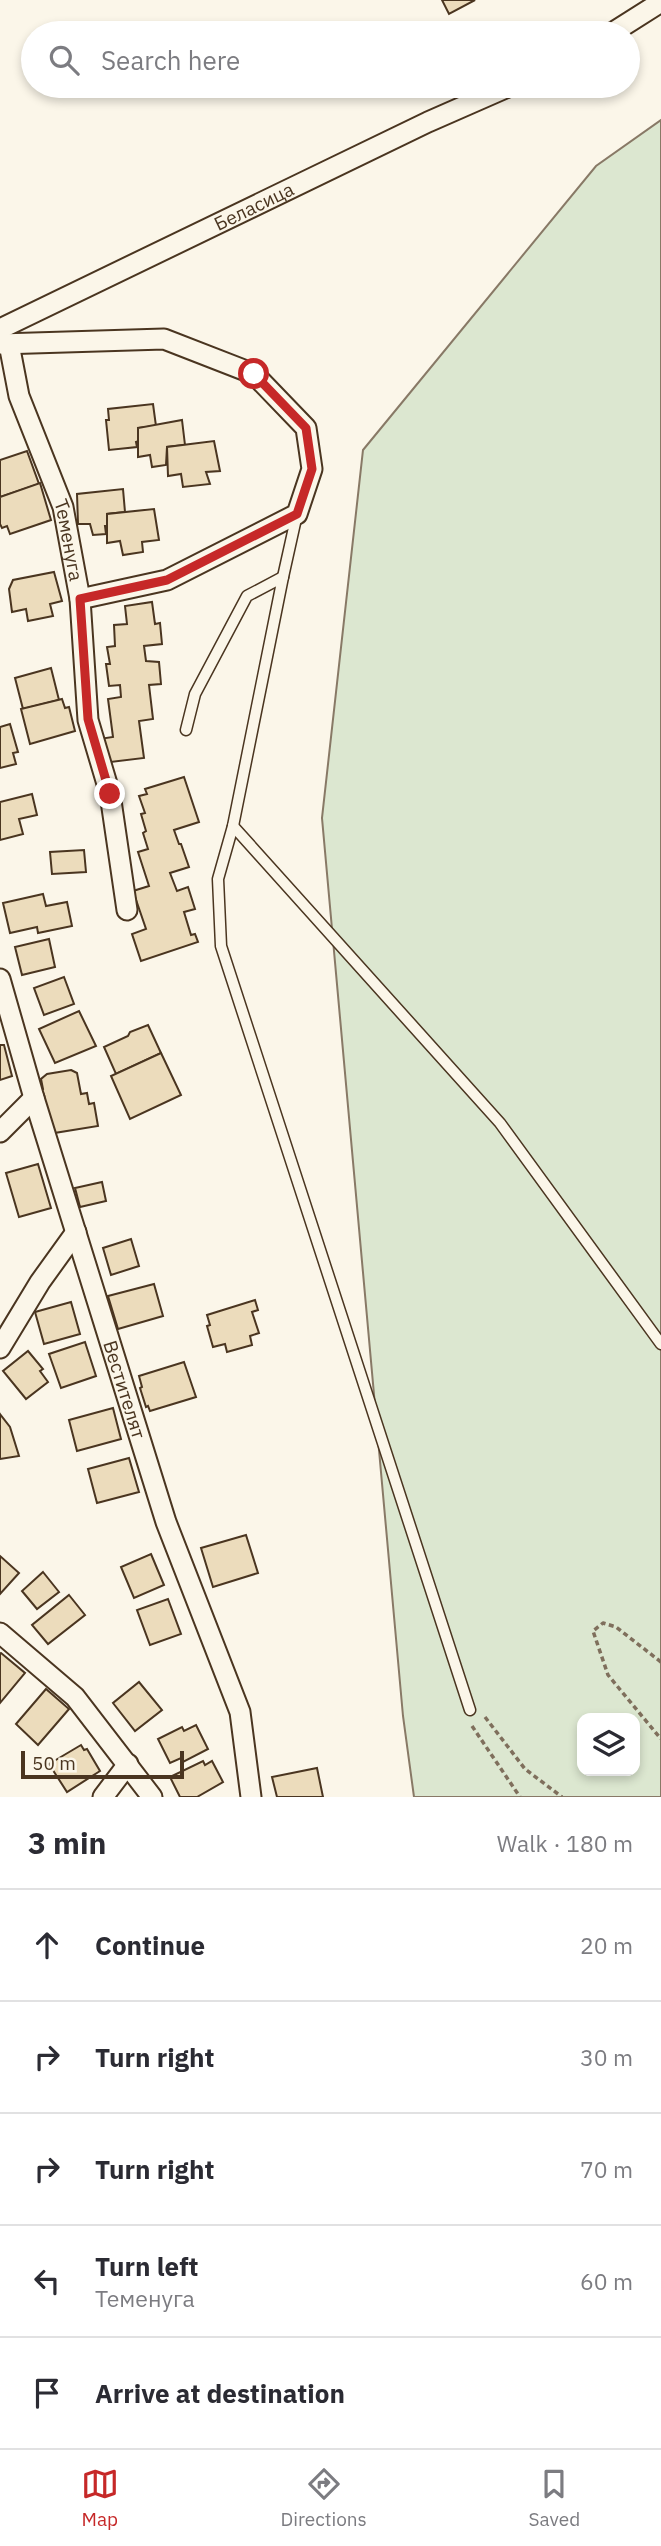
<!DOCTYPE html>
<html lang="en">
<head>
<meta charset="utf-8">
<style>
	:root { --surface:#fff; --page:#f7f7f7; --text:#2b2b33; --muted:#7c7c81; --line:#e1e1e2; --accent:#c62828 }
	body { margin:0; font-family:"IBM Plex Sans",sans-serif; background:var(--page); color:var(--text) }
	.controls { position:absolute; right:21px; bottom:21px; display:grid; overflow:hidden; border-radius:14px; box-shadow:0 4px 10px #0003 }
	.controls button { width:63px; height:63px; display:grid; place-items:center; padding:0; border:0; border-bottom:2px solid var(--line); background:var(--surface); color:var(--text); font:35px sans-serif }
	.scale { position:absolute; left:21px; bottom:18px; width:163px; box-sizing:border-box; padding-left:7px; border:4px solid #4a3520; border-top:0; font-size:19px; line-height:24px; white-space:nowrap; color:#4a3520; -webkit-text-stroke:5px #fbf6e9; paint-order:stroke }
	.stop { position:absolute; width:21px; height:21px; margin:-16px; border:5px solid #c62828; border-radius:50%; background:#fff }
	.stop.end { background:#c62828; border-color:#fff; box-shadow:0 2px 7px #0008 }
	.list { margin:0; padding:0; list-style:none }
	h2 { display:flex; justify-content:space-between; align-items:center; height:91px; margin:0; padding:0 28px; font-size:30px }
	h2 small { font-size:23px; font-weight:400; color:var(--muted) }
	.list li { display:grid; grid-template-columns:46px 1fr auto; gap:21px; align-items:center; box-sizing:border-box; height:112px; padding:0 28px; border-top:2px solid var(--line) }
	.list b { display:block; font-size:26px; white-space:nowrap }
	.list p { margin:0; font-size:23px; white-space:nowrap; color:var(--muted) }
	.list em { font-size:23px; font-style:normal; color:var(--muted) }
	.icon { flex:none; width:38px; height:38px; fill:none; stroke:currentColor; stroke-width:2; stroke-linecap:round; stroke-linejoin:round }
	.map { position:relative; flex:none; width:661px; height:1797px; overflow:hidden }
	.search { position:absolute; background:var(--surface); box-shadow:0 4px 10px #0003; left:21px; right:21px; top:21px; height:77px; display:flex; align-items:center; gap:18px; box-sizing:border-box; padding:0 24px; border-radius:38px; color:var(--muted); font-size:26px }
	.sheet { height:651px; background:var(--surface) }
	nav { display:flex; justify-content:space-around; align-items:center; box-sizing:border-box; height:98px; border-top:2px solid var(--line); background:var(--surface); font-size:19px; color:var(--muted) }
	nav a { display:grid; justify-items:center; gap:4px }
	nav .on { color:var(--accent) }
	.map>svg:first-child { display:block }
	.green { fill:#dce7d0; stroke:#887966; stroke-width:2; fill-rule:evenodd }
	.building { fill:#ecdcbc; stroke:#4a3520; stroke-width:2 }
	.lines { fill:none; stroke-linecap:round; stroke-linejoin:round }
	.lane-casing { stroke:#4a3520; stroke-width:13 }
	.street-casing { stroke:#4a3520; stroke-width:23 }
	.path { stroke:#7f6f5c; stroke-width:3.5; stroke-dasharray:5 3.5; stroke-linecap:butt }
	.lane { stroke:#fbf6e9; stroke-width:10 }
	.street { stroke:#fbf6e9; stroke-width:19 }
	.route { stroke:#c62828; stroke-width:9 }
	.labels { text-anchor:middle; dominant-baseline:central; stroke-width:5; stroke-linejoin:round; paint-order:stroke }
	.street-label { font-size:19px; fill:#4a3520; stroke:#fbf6e9 }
</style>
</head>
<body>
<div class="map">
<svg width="661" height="1797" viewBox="0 0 661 1797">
	<rect width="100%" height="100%" fill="#fbf6e9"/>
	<path class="green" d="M661,120V1797H414L403,1716L322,818L363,450L596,166ZM582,1718H635V1771H582Z"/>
	<g class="building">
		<polygon points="442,0 475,0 449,14"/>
		<polygon points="153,404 156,426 138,428 139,441 136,442 137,447 109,450 106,420 109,420 108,409"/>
		<polygon points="182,420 185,445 167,447 166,465 152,467 150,455 138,457 138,428"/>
		<polygon points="214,441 220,471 206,472 210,484 183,487 181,474 168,476 167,447"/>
		<polygon points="27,451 39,484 0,497 0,460"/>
		<polygon points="40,483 51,520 10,534 7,526 2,528 0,524 0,497"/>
		<polygon points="123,489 125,512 107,514 108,526 105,526 106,534 93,535 90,524 78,524 77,494"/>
		<polygon points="154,509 159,540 142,542 143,552 123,555 120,541 107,543 107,514"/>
		<polygon points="54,572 62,601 50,604 53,616 28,621 26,609 12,612 9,589 13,580"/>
		<polygon points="152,602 155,624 160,623 162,644 144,646 146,661 159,662 161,684 149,685 153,719 139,721 144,758 102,763 99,739 113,737 108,699 121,697 120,685 109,686 106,664 110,664 107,647 115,646 114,625 127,624 125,606"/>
		<polygon points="51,668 59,700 23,709 15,678"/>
		<polygon points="62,699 65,708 69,707 75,731 30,744 21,709"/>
		<polygon points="10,724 18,752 13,753 16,764 0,768 0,727"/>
		<polygon points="184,777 199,822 174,830 179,844 181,844 189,867 170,873 177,891 188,887 195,909 184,912 191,935 195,934 198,942 141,961 132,934 146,929 133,891 149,886 138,852 148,849 143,833 146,831 141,814 145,813 139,796 147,794 145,789"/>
		<polygon points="32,794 37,815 19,819 23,834 0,840 0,802"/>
		<polygon points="84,850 86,872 52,874 50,852"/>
		<polygon points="43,894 46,906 67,902 72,926 38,933 37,927 10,933 3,903"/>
		<polygon points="49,939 55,967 22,975 15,947"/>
		<polygon points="64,977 74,1004 44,1015 34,988"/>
		<polygon points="79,1011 96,1046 55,1063 39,1029"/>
		<polygon points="148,1025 161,1053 116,1074 104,1047 128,1036 130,1032"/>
		<polygon points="0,1045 4,1045 12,1076 0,1080"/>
		<polygon points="161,1053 181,1095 130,1119 111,1076"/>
		<polygon points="71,1070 77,1073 81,1094 87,1093 89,1104 94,1103 98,1126 48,1134 39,1090 43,1089 41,1079 47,1074"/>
		<polygon points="38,1164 51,1208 19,1217 6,1173"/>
		<polygon points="102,1182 106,1201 80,1207 75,1188"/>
		<polygon points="131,1239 139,1266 111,1275 103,1248"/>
		<polygon points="154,1284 163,1316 118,1329 108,1296"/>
		<polygon points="255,1300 258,1310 252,1312 259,1333 250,1336 252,1345 227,1352 225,1344 213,1347 207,1326 210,1325 207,1315"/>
		<polygon points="71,1302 80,1334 44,1344 35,1312"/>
		<polygon points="85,1342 96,1376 61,1388 49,1354"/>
		<polygon points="28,1351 43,1369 40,1371 48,1382 26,1399 3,1371"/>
		<polygon points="184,1362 196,1397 150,1411 148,1406 146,1407 140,1388 142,1387 139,1376"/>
		<polygon points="113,1408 121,1439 77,1451 69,1420"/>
		<polygon points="0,1414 10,1427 19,1456 0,1459"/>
		<polygon points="129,1458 139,1492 97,1503 88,1469"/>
		<polygon points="246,1535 258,1573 213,1587 201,1548"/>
		<polygon points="151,1554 164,1585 134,1598 121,1567"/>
		<polygon points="0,1556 19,1573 0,1594"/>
		<polygon points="43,1572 59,1592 37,1609 22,1591"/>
		<polygon points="69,1595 85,1615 48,1644 32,1625"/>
		<polygon points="168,1599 181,1634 150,1645 137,1610"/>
		<polygon points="1,1653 25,1673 0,1703 0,1654"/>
		<polygon points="139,1682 162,1710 135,1731 113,1703"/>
		<polygon points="46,1689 69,1709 38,1745 16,1724"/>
		<polygon points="196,1725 208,1749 183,1762 181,1758 170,1763 158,1739 182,1727 184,1731"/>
		<polygon points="81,1745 84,1750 87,1749 100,1771 67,1792 49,1764"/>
		<polygon points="203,1761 205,1765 212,1761 223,1782 197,1797 180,1797 170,1777"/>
		<polygon points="317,1768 323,1797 277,1797 272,1777"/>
	</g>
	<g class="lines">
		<g class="lane-casing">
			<g id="lane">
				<polyline points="297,514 283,577 233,826 218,879 221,946 470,1710"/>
				<polyline points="186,730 195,694 247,596 283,577"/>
				<polyline points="233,826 500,1123 661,1344"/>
			</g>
		</g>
		<g class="street-casing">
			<g id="street">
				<polyline points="612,33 661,2"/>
				<path id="s1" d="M0,329L428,122L510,86"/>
				<polyline points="0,344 164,339 254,374 306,428 312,469 297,514 167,580 80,599"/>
				<path id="s2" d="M9,344L19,396L63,507L80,599L88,720L110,794L127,910"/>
				<path id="s3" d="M0,979L34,1098L166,1522L240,1712L251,1797"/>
				<polyline points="0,1132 34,1098"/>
				<polyline points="0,1348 40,1282 76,1232"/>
				<polyline points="0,1633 75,1697 152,1797"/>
				<polyline points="103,1797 128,1764"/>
			</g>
		</g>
		<g class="path">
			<polyline points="661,1662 616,1627 603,1623 593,1631 608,1675 661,1739"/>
			<polyline points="485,1717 525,1769 562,1797"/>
			<polyline points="472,1726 520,1797"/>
		</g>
		<use href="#lane" class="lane"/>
		<use href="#street" class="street"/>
	</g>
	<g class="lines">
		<polyline class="route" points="110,794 88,719 80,599 167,580 297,514 312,469 306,428 254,374"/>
	</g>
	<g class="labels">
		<g class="street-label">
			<text stroke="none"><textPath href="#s1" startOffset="282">Беласица</textPath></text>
			<text stroke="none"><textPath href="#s2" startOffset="206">Теменуга</textPath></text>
			<text stroke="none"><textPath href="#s3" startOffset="429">Вестителят</textPath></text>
		</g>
	</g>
</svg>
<div class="controls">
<button><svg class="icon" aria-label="layers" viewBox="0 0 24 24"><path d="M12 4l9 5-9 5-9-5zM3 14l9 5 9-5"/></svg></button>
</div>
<div class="scale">50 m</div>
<div class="stop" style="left:254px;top:374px"></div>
<div class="stop end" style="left:110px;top:794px"></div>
<div class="search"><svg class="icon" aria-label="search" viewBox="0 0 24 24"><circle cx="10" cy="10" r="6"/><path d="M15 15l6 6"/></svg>Search here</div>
</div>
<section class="sheet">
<h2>3 min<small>Walk · 180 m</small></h2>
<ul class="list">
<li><svg class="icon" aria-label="ahead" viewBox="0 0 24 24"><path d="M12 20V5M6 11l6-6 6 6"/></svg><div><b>Continue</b></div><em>20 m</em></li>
<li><svg class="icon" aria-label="right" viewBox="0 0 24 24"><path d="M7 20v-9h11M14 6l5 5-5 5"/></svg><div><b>Turn right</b></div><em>30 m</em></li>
<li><svg class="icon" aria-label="right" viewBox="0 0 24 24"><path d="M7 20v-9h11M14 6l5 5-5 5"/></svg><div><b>Turn right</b></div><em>70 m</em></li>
<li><svg class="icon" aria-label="left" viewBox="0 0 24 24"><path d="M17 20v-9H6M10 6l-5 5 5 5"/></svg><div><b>Turn left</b><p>Теменуга</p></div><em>60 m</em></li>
<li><svg class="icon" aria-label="arrive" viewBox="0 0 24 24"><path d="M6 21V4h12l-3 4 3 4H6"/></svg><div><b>Arrive at destination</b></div></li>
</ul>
</section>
<nav>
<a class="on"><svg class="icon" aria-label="map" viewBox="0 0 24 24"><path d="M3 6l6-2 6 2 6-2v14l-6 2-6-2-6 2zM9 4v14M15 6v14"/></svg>Map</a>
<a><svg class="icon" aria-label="directions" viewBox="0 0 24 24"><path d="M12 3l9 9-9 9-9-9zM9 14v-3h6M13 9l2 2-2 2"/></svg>Directions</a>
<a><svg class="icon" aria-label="saved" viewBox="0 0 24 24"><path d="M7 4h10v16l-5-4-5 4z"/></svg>Saved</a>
</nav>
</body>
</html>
